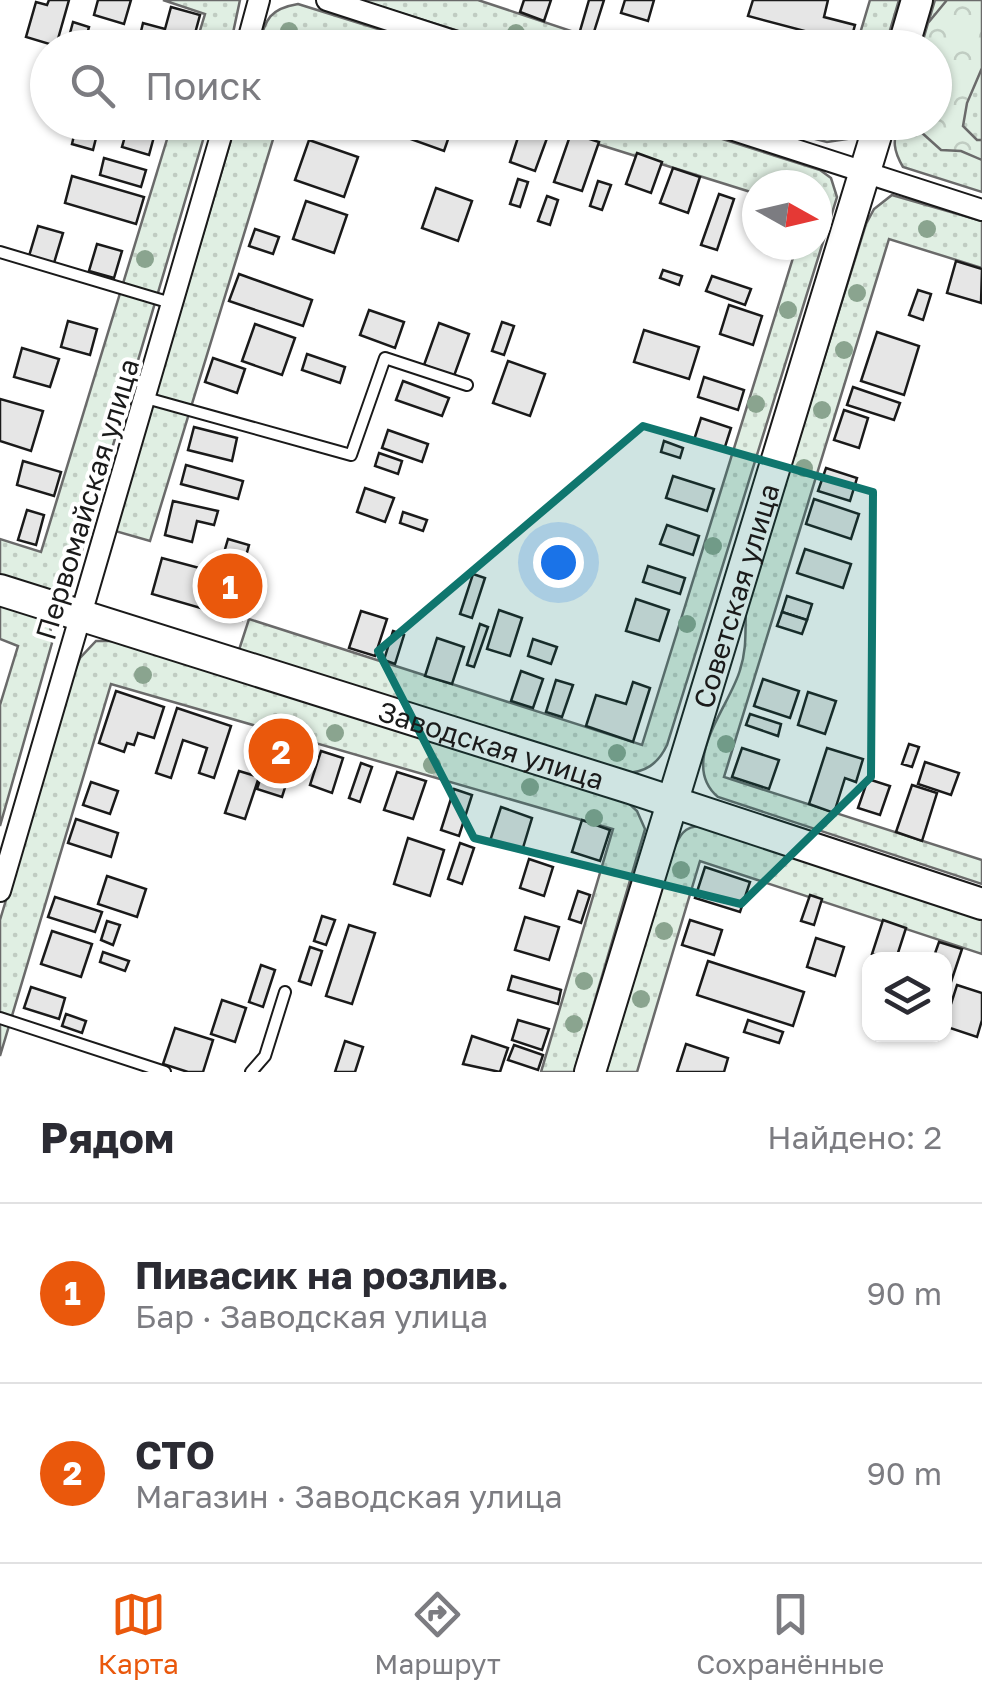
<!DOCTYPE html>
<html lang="ru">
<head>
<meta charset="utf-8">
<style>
	:root { --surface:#fff; --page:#f7f7f7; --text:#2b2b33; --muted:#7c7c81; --line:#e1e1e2; --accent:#ea580c }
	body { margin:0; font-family:"Golos Text",sans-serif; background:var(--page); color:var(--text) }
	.controls { position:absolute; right:30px; bottom:30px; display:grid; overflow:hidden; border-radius:20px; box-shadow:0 2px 8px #0004 }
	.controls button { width:90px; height:90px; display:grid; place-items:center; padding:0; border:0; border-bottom:2px solid var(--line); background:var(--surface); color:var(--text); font:50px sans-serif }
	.compass { position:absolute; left:742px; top:170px; width:90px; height:90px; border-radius:50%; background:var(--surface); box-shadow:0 2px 8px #0004; rotate:98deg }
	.you { position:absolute; left:558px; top:562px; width:35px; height:35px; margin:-25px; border:8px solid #fff; border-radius:50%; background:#1a73e8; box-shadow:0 0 0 15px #1a73e833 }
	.badge { display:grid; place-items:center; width:65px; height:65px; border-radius:50%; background:var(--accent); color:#fff; font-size:32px; font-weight:700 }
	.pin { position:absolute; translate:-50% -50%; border:5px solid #fff; box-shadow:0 2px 10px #0006 }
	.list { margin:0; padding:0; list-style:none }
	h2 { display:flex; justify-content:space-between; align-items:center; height:130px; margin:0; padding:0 40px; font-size:42px }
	h2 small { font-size:32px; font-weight:400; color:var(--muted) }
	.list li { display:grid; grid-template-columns:65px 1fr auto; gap:30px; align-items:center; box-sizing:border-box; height:180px; padding:0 40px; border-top:2px solid var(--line) }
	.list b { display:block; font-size:38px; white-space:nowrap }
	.list p { margin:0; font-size:32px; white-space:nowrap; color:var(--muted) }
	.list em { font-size:32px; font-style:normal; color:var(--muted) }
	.icon { flex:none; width:55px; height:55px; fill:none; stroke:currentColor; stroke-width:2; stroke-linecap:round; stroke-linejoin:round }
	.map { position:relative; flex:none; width:982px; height:1072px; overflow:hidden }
	.search { position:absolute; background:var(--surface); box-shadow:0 2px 8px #0004; left:30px; right:30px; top:30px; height:110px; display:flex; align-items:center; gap:25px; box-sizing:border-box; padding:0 35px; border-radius:55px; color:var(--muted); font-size:38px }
	.sheet { height:490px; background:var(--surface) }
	nav { display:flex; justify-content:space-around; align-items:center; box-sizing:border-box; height:140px; border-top:2px solid var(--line); background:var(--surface); font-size:28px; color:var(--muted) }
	nav a { display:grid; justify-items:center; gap:5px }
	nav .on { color:var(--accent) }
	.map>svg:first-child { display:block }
	.grass { fill:url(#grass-dots); stroke:#6a6a6a; stroke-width:2.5 }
	.forest { fill:url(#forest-crowns); stroke:#6a6a6a; stroke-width:2.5 }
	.building { fill:#e6e6e6; stroke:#1a1a1a; stroke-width:2.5 }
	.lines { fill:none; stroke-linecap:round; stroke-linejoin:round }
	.lane-casing { stroke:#1a1a1a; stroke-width:14 }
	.street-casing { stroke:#1a1a1a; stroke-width:24 }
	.secondary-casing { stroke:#1a1a1a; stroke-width:34 }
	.lane { stroke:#fff; stroke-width:10 }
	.street { stroke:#fff; stroke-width:20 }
	.secondary { stroke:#fff; stroke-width:30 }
	.tree { fill:#8aa48f }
	.marked { fill:#0f766e; fill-opacity:0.2; stroke:#0f766e; stroke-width:8; stroke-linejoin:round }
	.labels { text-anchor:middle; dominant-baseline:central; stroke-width:8; stroke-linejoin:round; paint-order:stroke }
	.street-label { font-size:28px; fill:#1a1a1a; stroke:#fff }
</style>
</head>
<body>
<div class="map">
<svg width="982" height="1072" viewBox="0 0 982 1072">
	<defs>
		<pattern id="grass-dots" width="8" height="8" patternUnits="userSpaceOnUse" patternTransform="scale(2.5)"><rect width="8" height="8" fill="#e0efe3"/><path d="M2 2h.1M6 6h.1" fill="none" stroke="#c0ccc2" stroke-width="1.8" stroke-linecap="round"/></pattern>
		<pattern id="forest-crowns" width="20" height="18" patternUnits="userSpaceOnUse" patternTransform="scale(2.5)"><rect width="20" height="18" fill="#e0efe3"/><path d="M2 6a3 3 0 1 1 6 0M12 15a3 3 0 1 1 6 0" fill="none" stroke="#c0ccc2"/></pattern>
	</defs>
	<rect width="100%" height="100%" fill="#fff"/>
	<g class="grass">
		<polygon points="163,0 240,0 230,47 195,47 205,14"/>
		<polygon points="359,0 478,0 619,47 510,47"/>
		<polygon points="870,0 899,0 885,47 856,47"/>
		<path d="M935,0H982V192L903,167C893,150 893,141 898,123L934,122V48L921,47Z"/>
		<path d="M298,4L436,47H258C266,20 268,9 298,4Z"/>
		<polygon points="172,123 208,123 78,564 65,589 55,592 0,575 0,539 41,552"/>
		<polygon points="236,123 278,123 150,541 115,531"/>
		<path d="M530,123H672L820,170L831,178L837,197L667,745C658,764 645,773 624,773L238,653L249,619L642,745L797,245H817V185H757V194Z"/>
		<polygon points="752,123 862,123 853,138 827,142"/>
		<path d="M892,195L982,221V268L889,239L724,777L982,860V884L718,797C678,763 730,706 740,670C747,649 745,631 746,609L866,224L874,209Z"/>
		<polygon points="0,603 42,617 50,625 52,643 0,826 0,705 18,646 0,639"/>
		<polygon points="96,641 114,641 622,797 637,811 645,829 574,1072 541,1072 613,829 111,684 0,1056 0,920 74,673 80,658"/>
		<path d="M701,826L982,916V954L700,861L637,1072H606L673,851C679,837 683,826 701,826Z"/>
	</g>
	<polygon class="forest" points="947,0 982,0 982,68 967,103 963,126 977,140 982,140 982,160 961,151 941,150 911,123 934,122 934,48 921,47 928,23"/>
	<g class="building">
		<polygon points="49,0 69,0 56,46 26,37 36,2 47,5"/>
		<polygon points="98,0 131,0 124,24 94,15"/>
		<polygon points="524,0 551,0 544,21 520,12"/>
		<polygon points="589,0 604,0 593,35 580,31"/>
		<polygon points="625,0 654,0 648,21 621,13"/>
		<polygon points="753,0 828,0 824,17 855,25 850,43 748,16"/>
		<polygon points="171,7 200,15 191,48 137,48 143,23 165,29"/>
		<polygon points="73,22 89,27 83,48 66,48"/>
		<polygon points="129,122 158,122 149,155 122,147"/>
		<polygon points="410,122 454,122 444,151 405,137"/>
		<polygon points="523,122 550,130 535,171 510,162"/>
		<polygon points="75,131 96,138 93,150 72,144"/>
		<polygon points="571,133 599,142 582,191 554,182"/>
		<polygon points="309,140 358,157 344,197 295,180"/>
		<polygon points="637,153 662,162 651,193 626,184"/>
		<polygon points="104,158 146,170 141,187 100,175"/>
		<polygon points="673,168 700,177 688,213 660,203"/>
		<polygon points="72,176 144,197 136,224 65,203"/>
		<polygon points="518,179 528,182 520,207 510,204"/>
		<polygon points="598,181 611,185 602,210 590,206"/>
		<polygon points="436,188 472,201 458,241 422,228"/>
		<polygon points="719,194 734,199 717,250 701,245"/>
		<polygon points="547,196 558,200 550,225 538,221"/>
		<polygon points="306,201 347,215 334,253 293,239"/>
		<polygon points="38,226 63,233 54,263 29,256"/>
		<polygon points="255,229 279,237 273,254 249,246"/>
		<polygon points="97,244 122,251 114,278 89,271"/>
		<polygon points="956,261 982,269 981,303 947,293"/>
		<polygon points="663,270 682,276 679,285 660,278"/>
		<polygon points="239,274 312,300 303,326 229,301"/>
		<polygon points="712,276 751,289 745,305 706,291"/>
		<polygon points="918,290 931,294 923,320 909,315"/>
		<polygon points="729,305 762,316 753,345 720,334"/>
		<polygon points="369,310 404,322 395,348 360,335"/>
		<polygon points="68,321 97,329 90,355 61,347"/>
		<polygon points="502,322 514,326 504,355 492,351"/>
		<polygon points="439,323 469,334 454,376 424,365"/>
		<polygon points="255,324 295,338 282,375 242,361"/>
		<polygon points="644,330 699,347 689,379 634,362"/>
		<polygon points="877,332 919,346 904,395 861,381"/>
		<polygon points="22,348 59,359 50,387 14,377"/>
		<polygon points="307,354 345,367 340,383 302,370"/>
		<polygon points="213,358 245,369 237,393 205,382"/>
		<polygon points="508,361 545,374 530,416 493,403"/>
		<polygon points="704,377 744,390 738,410 698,397"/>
		<polygon points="403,381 449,398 442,416 396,400"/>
		<polygon points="853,387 900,403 894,420 847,405"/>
		<polygon points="0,399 43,411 31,451 0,441"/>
		<polygon points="844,410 868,418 859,448 834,440"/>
		<polygon points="701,418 731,428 724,450 694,440"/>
		<polygon points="194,427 237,438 232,461 188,450"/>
		<polygon points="388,430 428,444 422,462 382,448"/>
		<polygon points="664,441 683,448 680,458 661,452"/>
		<polygon points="379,453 402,461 398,474 375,466"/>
		<polygon points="23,461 61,472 54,496 17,485"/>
		<polygon points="186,465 243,481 238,499 181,484"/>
		<polygon points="826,468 857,478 850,501 818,491"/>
		<polygon points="673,476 714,489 707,511 666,498"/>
		<polygon points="365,488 394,498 385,522 357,512"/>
		<polygon points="814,499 859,514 851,539 806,524"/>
		<polygon points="173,501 218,511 214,525 197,521 192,542 165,535"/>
		<polygon points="27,510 44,515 36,545 18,540"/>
		<polygon points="403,512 427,520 423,531 400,523"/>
		<polygon points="667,525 699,536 693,555 660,544"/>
		<polygon points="228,539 249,545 243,567 256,571 242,620 152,594 162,558 218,573"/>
		<polygon points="805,549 851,564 843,588 797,573"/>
		<polygon points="648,566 685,578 680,594 643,582"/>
		<polygon points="473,574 485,578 472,618 460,614"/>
		<polygon points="787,596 812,604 807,620 782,612"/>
		<polygon points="636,599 669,610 659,641 626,631"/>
		<polygon points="499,610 522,618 510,656 487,649"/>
		<polygon points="361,611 387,619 375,656 349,648"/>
		<polygon points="782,612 807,620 802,634 777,626"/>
		<polygon points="480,624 488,627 474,667 467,665"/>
		<polygon points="393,631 404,635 395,664 384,660"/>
		<polygon points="437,638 464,647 452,684 425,676"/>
		<polygon points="533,639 557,647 551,664 528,656"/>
		<polygon points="521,671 543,679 533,708 511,701"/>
		<polygon points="763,679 799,691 790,718 754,706"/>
		<polygon points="556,680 573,685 562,717 546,712"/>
		<polygon points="633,682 650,688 633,742 586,726 596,695 626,704"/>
		<polygon points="116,691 164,707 154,738 138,733 134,745 127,743 124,752 99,743"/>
		<polygon points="808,692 836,701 825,734 798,725"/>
		<polygon points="177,708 231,726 214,778 199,773 207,748 183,740 171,778 156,773"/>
		<polygon points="750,714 781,724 778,736 746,725"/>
		<polygon points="273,739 298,747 282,797 257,789"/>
		<polygon points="909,744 919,747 912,767 902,764"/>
		<polygon points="742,748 779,760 769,789 732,777"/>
		<polygon points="827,748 863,759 856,782 845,778 834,813 809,804"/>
		<polygon points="321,751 343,758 332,793 310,785"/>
		<polygon points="925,762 959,773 951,795 918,784"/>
		<polygon points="361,763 372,767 360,802 349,798"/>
		<polygon points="239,771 259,777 245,819 225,813"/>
		<polygon points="397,772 426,781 413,819 384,810"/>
		<polygon points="868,779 890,786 880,815 858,808"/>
		<polygon points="91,782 118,791 110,814 83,805"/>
		<polygon points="912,785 937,793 922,841 896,832"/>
		<polygon points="454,789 472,795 459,836 441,830"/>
		<polygon points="501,807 532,818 522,851 490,841"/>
		<polygon points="76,819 118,833 111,857 68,843"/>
		<polygon points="582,820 610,830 600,861 572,852"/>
		<polygon points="408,838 444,850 430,896 394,884"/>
		<polygon points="460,843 474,848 462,884 448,879"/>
		<polygon points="529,859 553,867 544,896 520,888"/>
		<polygon points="705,867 750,882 740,912 695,898"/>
		<polygon points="107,876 146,889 137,917 98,904"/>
		<polygon points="578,891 590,895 581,923 569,919"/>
		<polygon points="810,895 822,899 814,925 801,921"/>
		<polygon points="55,897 102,912 95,932 48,917"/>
		<polygon points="322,916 335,920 326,945 314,941"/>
		<polygon points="525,917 559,927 549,960 515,950"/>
		<polygon points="690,920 722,930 714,955 682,945"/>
		<polygon points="883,920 906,928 896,959 872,954"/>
		<polygon points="107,921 120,925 113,945 101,940"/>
		<polygon points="349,925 375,933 352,1004 326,996"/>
		<polygon points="52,931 92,944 81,977 41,964"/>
		<polygon points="816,938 844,947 835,976 807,967"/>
		<polygon points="939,942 962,949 948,991 944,990 944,959 933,959"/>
		<polygon points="310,947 322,951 311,985 299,981"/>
		<polygon points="103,952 129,961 125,971 100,962"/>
		<polygon points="708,961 804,992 793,1026 697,995"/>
		<polygon points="261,965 275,970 263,1007 249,1002"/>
		<polygon points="512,976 561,990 558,1004 508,990"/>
		<polygon points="957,985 982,993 982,1020 977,1037 944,1026"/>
		<polygon points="31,987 65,998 59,1019 24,1008"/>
		<polygon points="222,1000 246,1008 235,1042 211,1034"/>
		<polygon points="66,1014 86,1021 82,1033 62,1026"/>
		<polygon points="518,1020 549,1029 542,1050 512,1040"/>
		<polygon points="748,1020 783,1032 779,1043 744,1032"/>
		<polygon points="175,1028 213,1040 203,1072 188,1072 163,1064"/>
		<polygon points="472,1036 508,1048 500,1072 463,1064"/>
		<polygon points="345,1041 363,1047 355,1072 335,1072"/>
		<polygon points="686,1044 728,1058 724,1072 677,1072"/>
		<polygon points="514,1045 543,1055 538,1070 508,1060"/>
	</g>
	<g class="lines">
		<g class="lane-casing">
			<g id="lane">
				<polyline points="0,252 171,303"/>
				<polyline points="146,398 351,455 385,358 467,385"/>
				<polyline points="0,1018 165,1072"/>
				<polyline points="251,1072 265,1056 285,992"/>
			</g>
		</g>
		<g class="street-casing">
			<g id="street">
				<polyline points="327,0 475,48"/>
				<polyline points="246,48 259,0"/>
				<polyline points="709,122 982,210"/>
				<polyline points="0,891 225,122"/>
			</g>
		</g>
		<g class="secondary-casing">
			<g id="secondary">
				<polyline points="903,48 917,0"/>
				<path id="s1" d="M0,590L630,788L982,904"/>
				<path id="s2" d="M590,1072L880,122"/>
			</g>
		</g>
		<use href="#lane" class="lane"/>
		<use href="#street" class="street"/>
		<use href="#secondary" class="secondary"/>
	</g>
	<g class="tree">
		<circle cx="289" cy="31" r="9"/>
		<circle cx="516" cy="33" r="9"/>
		<circle cx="927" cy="229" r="9"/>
		<circle cx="145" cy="259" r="9"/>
		<circle cx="857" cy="293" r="9"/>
		<circle cx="788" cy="310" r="9"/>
		<circle cx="844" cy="350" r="9"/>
		<circle cx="756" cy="404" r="9"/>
		<circle cx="822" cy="410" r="9"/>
		<circle cx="804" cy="468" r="9"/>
		<circle cx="713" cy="546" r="9"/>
		<circle cx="687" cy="624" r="9"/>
		<circle cx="143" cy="675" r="9"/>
		<circle cx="335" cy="733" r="9"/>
		<circle cx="726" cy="744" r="9"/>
		<circle cx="617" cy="753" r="9"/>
		<circle cx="432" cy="765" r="9"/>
		<circle cx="530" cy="787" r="9"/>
		<circle cx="594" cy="818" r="9"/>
		<circle cx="681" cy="870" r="9"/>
		<circle cx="664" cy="931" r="9"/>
		<circle cx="584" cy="981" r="9"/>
		<circle cx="641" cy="999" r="9"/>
		<circle cx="574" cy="1024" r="9"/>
	</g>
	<path class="marked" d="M643,426L873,492L871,777L741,904L474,838L378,651Z"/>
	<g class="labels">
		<g class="street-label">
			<text transform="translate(87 499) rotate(-73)">Первомайская улица</text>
			<text stroke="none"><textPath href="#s2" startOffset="498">Советская улица</textPath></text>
			<text stroke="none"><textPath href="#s1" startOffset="515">Заводская улица</textPath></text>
		</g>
	</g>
</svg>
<div class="controls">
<button><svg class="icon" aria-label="layers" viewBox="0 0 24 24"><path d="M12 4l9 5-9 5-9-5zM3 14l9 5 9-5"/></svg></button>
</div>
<svg class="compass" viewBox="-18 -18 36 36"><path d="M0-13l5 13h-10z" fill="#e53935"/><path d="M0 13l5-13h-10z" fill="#7c7c81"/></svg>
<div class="you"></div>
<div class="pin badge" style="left:230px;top:586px">1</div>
<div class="pin badge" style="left:281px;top:751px">2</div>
<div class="search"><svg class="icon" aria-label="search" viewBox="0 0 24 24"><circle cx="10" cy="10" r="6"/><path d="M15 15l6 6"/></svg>Поиск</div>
</div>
<section class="sheet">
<h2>Рядом<small>Найдено: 2</small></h2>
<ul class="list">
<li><span class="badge">1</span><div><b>Пивасик на розлив.</b><p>Бар · Заводская улица</p></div><em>90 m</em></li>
<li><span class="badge">2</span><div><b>СТО</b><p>Магазин · Заводская улица</p></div><em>90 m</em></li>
</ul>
</section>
<nav>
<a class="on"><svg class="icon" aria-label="map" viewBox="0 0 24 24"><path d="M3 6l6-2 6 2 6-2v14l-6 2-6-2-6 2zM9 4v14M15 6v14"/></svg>Карта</a>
<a><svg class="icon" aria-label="directions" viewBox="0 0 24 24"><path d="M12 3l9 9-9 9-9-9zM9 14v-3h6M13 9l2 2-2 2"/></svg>Маршрут</a>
<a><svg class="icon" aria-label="saved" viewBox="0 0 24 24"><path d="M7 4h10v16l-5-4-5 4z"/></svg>Сохранённые</a>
</nav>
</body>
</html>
